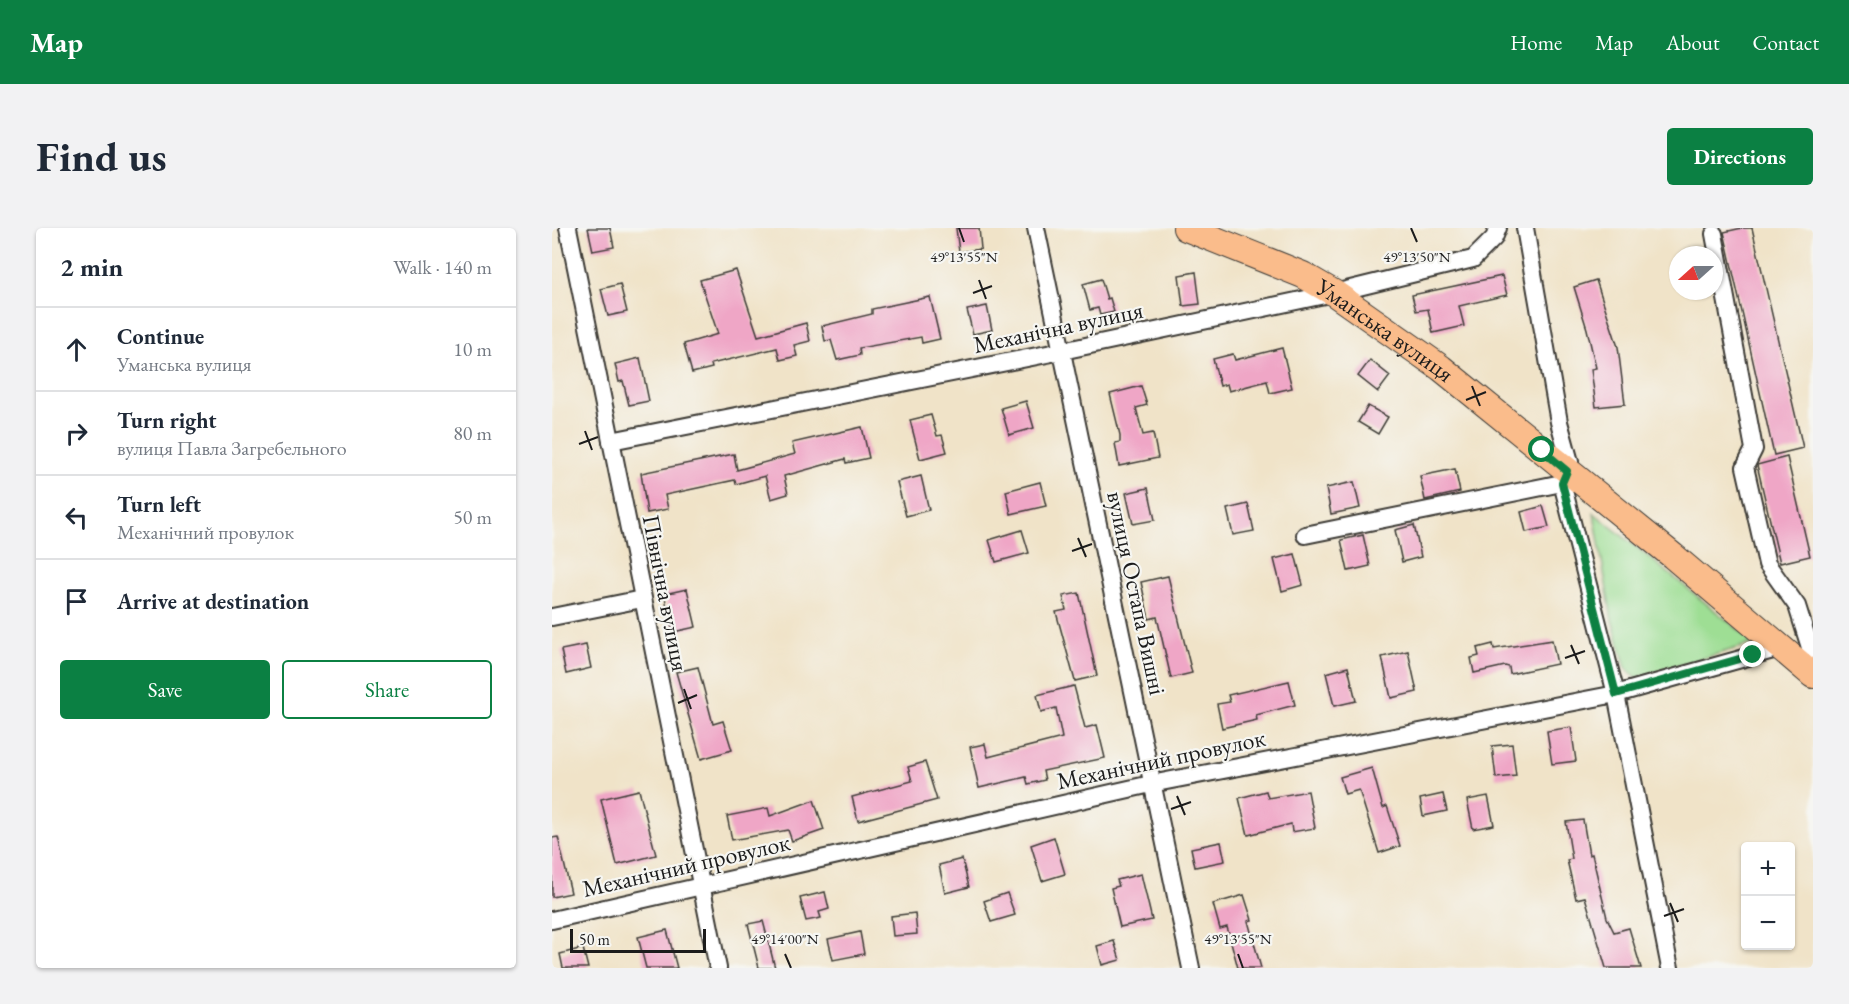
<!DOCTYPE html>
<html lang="en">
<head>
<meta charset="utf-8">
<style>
	:root { --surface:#fff; --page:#f2f2f3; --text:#1f2937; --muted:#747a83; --line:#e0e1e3; --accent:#0b8043 }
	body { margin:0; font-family:"EB Garamond",serif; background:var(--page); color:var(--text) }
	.controls { position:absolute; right:18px; bottom:18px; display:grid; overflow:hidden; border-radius:6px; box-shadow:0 2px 4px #0004 }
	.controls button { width:54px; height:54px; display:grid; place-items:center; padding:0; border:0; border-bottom:2px solid var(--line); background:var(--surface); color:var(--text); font:30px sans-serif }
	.compass { position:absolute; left:1117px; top:18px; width:54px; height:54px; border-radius:50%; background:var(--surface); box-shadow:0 2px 4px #0004; rotate:249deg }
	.scale { position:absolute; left:18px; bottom:15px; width:136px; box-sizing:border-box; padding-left:6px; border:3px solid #1c1c1c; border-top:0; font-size:16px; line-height:21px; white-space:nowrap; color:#1c1c1c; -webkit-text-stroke:4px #f6f6f2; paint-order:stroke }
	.stop { position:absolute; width:18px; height:18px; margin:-14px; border:4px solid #0b8043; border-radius:50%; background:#fff }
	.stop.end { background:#0b8043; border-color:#fff; box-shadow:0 2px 6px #0008 }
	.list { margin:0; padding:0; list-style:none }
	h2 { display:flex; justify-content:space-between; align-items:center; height:78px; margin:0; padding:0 24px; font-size:26px }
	h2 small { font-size:20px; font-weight:400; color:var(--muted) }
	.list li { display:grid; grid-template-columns:39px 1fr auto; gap:18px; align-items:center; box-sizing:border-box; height:84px; padding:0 24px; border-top:2px solid var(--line) }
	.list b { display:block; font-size:22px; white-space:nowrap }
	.list p { margin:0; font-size:20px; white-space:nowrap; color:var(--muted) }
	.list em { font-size:20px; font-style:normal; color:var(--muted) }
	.actions { display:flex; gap:12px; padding:18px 24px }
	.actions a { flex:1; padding:14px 0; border:2px solid var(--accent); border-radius:6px; text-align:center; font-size:21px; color:var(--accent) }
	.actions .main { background:var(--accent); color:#fff }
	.icon { flex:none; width:33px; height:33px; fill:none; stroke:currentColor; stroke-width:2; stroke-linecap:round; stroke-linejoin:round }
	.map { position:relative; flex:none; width:1261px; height:740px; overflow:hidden; border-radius:6px }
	header { display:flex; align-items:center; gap:36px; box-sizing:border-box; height:84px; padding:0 30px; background:var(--accent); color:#fff }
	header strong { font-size:28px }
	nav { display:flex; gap:33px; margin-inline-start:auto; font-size:21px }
	.intro { display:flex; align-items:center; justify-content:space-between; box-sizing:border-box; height:144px; padding:0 36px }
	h1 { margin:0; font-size:42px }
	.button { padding:15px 27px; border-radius:6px; background:var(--accent); color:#fff; font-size:21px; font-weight:700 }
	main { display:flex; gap:36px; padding:0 36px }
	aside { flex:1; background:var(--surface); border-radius:6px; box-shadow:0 2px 4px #0004 }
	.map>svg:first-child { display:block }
	.green { fill:#9ede94; stroke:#5d7d58; stroke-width:1.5 }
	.building { fill:#efa6c6 }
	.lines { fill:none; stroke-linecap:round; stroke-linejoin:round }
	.street-casing { stroke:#3c3a36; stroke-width:20 }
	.primary-casing { stroke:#3c3a36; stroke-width:28 }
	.street { stroke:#fff; stroke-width:16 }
	.primary { stroke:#fabc8b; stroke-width:26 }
	.route { stroke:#0b8043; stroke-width:8 }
	.ticks { fill:none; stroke:#1c1c1c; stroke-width:2 }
	.labels { text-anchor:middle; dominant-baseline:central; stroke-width:4.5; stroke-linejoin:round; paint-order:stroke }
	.street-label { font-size:24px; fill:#1c1c1c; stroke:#f6f6f2 }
	.ticks-label { font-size:15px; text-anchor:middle; fill:#1c1c1c; stroke:#f6f6f2; stroke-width:4.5; stroke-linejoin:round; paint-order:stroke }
</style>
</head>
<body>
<header>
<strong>Map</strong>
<nav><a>Home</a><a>Map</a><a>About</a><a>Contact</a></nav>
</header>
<div class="intro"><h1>Find us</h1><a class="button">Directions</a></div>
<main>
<aside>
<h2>2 min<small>Walk · 140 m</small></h2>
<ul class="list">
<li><svg class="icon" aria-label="ahead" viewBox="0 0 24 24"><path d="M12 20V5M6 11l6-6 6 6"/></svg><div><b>Continue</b><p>Уманська вулиця</p></div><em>10 m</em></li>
<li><svg class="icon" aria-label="right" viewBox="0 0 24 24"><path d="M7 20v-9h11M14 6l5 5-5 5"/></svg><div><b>Turn right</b><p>вулиця Павла Загребельного</p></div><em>80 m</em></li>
<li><svg class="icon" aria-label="left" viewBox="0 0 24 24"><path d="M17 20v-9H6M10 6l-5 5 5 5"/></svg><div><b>Turn left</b><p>Механічний провулок</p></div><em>50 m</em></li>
<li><svg class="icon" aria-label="arrive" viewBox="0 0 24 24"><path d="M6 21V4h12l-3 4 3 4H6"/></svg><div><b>Arrive at destination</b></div></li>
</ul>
<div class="actions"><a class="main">Save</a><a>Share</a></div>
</aside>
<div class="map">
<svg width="1261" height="740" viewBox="0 0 1261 740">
	<rect width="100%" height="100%" fill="#f6f6f2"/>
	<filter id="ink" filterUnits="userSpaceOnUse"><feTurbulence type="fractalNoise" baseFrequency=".0167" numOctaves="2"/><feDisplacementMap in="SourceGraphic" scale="12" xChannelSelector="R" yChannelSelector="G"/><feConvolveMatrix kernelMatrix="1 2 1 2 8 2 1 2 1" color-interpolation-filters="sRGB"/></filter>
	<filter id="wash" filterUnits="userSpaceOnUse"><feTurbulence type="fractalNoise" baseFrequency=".008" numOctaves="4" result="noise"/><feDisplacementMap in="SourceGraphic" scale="24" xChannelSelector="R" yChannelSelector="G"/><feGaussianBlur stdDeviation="1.35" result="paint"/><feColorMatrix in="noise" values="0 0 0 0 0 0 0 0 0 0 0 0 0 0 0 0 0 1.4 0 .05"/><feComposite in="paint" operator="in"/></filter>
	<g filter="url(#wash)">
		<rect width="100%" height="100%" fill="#f0e3c8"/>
		<polygon class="green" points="1042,285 1203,415 1084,450 1074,440 1060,392"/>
		<g id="blocks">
			<g class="building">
				<polygon points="36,0 58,0 62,19 41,23"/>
				<polygon points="404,0 427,0 429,21 407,24"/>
				<polygon points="1190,0 1200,0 1251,220 1222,227 1172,4"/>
				<polygon points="184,42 206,108 254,95 258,113 242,117 245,128 228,132 225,120 159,136 160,140 140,145 132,116 166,106 148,52"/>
				<polygon points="644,44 648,76 631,78 627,47"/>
				<polygon points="950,48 955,67 907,78 912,98 881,105 876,81 864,83 860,67"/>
				<polygon points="549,51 555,71 558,70 562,84 548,87 546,80 538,82 531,56"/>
				<polygon points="1044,52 1066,119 1073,176 1044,179 1039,141 1044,140 1035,101 1022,59"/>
				<polygon points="68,56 75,84 56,88 49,61"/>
				<polygon points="378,69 388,111 370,115 369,109 307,120 308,127 285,132 279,112 273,113 270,98 320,86 320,81"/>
				<polygon points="435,78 440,102 421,106 415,82"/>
				<polygon points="730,120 740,160 718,165 715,153 677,163 675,156 668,158 661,131 681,126 683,132"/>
				<polygon points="88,130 97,173 77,177 71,153 67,154 63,136"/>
				<polygon points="818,132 838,148 826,164 806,148"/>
				<polygon points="589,158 595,177 584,180 591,207 601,205 606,230 567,238 563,215 568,214 568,207 558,166"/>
				<polygon points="474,173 482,200 457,207 449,180"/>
				<polygon points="816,178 836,189 826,206 806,194"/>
				<polygon points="379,187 385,208 390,207 395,224 368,231 358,192"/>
				<polygon points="310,199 317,230 294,235 293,231 232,248 236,266 219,271 213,248 184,256 183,252 113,267 116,281 95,285 89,245 182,226 185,242 243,226 240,215"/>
				<polygon points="1235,229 1258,328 1228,335 1205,237"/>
				<polygon points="903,241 908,264 873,272 868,248"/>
				<polygon points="369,248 377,282 354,288 345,254"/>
				<polygon points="488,254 494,278 459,286 454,263"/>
				<polygon points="802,254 808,280 779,286 774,260"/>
				<polygon points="596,260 603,292 581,296 574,265"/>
				<polygon points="696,276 702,303 681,307 675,281"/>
				<polygon points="991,278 997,299 974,304 969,284"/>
				<polygon points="862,297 869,329 850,334 843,302"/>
				<polygon points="470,302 477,325 444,334 437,312"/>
				<polygon points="811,307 818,338 796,343 789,312"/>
				<polygon points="743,326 751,357 730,363 722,331"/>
				<polygon points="616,348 640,445 619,450 605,389 597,391 589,354"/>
				<polygon points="135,361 144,399 121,404 112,366"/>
				<polygon points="527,365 545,448 523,453 504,384 514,382 511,368"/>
				<polygon points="1000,412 1005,436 958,446 957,439 953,438 922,445 919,430 927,428 925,420 941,416 942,421"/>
				<polygon points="34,417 39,440 14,446 9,422"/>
				<polygon points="856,423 865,464 839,470 830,429"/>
				<polygon points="146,439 161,496 171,493 180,522 149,531 124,444"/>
				<polygon points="796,439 804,473 782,478 774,445"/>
				<polygon points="737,453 743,477 704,487 705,492 670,500 665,476 678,474 676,467"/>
				<polygon points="522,458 533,500 545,497 553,530 491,543 493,552 476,556 474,549 427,560 418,519 433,516 436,529 510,510 504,480 489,484 485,467"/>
				<polygon points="1019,499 1024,533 1000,536 995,503"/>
				<polygon points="960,516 964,548 944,550 940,518"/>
				<polygon points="373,534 385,572 306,593 300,569 360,553 356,539"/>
				<polygon points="820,540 831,580 835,578 848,618 827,625 807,562 793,566 788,549"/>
				<polygon points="87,562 104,627 65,637 49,571"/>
				<polygon points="714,563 716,570 756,563 763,600 740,604 739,596 696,607 687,570"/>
				<polygon points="891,566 895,583 871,588 868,571"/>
				<polygon points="936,568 942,597 921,601 915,572"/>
				<polygon points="262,572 272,602 240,613 236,602 180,612 175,588 216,580 218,588"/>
				<polygon points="1031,592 1037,627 1040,626 1055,690 1062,704 1077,700 1089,740 1054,740 1033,669 1024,671 1015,632 1020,631 1014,594"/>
				<polygon points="6,609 19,665 0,669 0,610"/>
				<polygon points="502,609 513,646 490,653 479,617"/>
				<polygon points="669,614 673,633 643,639 639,620"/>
				<polygon points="410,631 417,659 393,665 387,637"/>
				<polygon points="589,646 600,692 568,699 559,660 567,658 565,652"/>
				<polygon points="273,664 277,681 267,684 269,690 254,693 248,670"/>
				<polygon points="455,665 463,687 439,694 432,673"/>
				<polygon points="692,667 700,692 696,693 709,740 686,740 675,699 668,701 661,676"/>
				<polygon points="363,685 365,706 341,708 339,688"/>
				<polygon points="211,693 217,716 223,740 207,740 196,696"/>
				<polygon points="115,702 125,740 94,740 86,709"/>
				<polygon points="308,704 312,726 281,732 276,711"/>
				<polygon points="562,713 568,732 550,737 545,718"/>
				<polygon points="31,720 36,740 11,740 8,726"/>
			</g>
		</g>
	</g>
	<g filter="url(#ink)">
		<use href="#blocks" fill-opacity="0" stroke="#3c3a36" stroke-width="1.5"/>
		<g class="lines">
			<g class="street-casing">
				<g id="street">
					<polyline points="16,0 166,740"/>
					<polyline points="484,0 639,740"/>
					<polyline points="973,0 1007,194 1018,234 1010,255 1064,466 1118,740"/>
					<polyline points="1162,6 1202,221 1193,239 1215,336 1245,378 1261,429"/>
					<polyline points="59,213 510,123 782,65 921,31 942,10 946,0"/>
					<polyline points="753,307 1010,255"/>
					<polyline points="0,389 90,371"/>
					<polyline points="0,692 599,556 1064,466 1228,420"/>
				</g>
			</g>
			<g class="primary-casing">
				<g id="primary">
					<path id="s1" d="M634,0L751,47L782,65L889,140L1121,328L1261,447"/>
				</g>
			</g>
			<use href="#street" class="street"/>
			<use href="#primary" class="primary"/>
		</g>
	</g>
	<g class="lines" filter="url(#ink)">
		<polyline class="route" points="990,222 1015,243 1010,255 1064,466 1201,427"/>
	</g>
	<path class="ticks" d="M407,0L412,14M859,0L865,14M427,52L434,71M421,65L440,58M920,158L928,178M914,172L934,164M33,203L40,222M27,216L46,209M526,310L534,329M520,323L540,316M1019,417L1027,436M1013,430L1033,423M132,461L139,481M126,475L145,467M625,568L633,587M619,581L639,574M1118,675L1126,694M1112,688L1132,681M233,726L239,740M686,726L691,740"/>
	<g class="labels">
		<g class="street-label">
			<text transform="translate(506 99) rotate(-12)">Механічна вулиця</text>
			<text stroke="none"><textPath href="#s1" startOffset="225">Уманська вулиця</textPath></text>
			<text transform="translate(114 365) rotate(79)">Північна вулиця</text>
			<text transform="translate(585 365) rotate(78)">вулиця Остапа Вишні</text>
			<text transform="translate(609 531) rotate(-12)">Механічний провулок</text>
			<text transform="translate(134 637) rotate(-13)">Механічний провулок</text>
		</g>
	</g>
	<g class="ticks-label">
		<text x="412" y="34">49°13'55"N</text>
		<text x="865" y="34">49°13'50"N</text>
		<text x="233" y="716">49°14'00"N</text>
		<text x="686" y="716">49°13'55"N</text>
	</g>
</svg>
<div class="controls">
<button>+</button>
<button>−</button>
</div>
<svg class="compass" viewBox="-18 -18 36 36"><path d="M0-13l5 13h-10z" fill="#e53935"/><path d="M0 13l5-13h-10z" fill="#747a83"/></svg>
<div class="scale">50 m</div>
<div class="stop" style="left:990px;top:222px"></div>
<div class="stop end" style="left:1201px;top:427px"></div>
</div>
</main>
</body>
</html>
